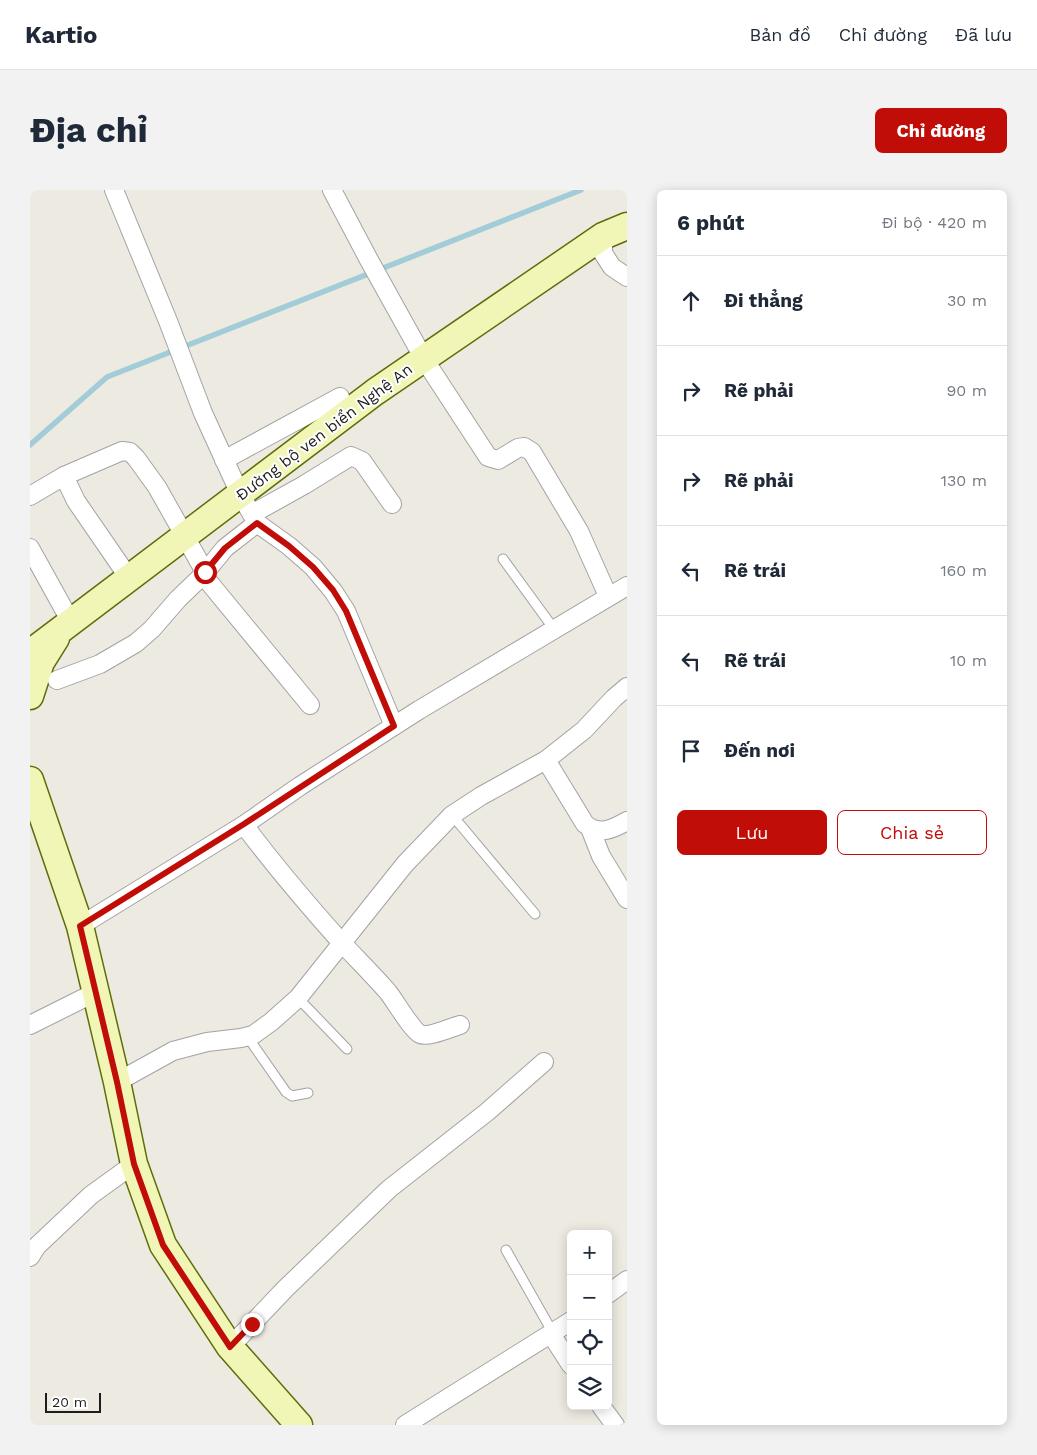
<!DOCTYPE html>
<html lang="vi">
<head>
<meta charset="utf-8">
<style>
	:root { --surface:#fff; --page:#f2f2f3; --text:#1f2937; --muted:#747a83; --line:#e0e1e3; --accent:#c00d08 }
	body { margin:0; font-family:"Work Sans",sans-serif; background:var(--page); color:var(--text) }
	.controls { position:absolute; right:15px; bottom:15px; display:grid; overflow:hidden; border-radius:8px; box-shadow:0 2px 12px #0003 }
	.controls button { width:45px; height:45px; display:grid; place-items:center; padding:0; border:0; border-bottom:1px solid var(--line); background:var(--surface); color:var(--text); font:25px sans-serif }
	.scale { position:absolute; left:15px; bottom:12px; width:56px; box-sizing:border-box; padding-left:5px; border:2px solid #1c1c1c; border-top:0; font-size:14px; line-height:18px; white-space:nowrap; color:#1c1c1c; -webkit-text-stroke:4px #fff; paint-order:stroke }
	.stop { position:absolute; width:15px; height:15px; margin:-11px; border:4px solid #c00d08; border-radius:50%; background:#fff }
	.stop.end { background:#c00d08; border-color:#fff; box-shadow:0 1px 5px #0008 }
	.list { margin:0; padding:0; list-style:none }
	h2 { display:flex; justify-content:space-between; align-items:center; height:65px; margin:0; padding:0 20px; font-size:21px }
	h2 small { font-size:16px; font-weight:400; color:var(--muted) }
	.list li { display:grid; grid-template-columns:32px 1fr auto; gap:15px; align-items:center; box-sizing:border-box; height:90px; padding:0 20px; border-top:1px solid var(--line) }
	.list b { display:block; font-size:19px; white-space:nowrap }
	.list em { font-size:16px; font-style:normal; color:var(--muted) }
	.actions { display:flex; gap:10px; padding:15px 20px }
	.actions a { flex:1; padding:11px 0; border:1px solid var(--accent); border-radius:8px; text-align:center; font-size:18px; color:var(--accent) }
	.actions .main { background:var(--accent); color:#fff }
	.icon { flex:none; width:28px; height:28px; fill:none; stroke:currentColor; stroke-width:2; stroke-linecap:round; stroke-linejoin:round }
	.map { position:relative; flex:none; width:597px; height:1235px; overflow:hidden; border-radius:8px }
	header { display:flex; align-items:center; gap:30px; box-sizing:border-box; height:70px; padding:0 25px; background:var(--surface); border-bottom:1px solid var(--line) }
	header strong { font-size:24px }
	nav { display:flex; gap:28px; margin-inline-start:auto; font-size:18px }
	.intro { display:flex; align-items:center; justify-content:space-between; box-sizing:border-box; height:120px; padding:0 30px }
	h1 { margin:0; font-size:35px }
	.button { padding:12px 22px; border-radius:8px; background:var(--accent); color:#fff; font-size:18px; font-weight:700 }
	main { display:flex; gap:30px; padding:0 30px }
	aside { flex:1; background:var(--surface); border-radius:8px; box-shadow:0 2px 12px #0003 }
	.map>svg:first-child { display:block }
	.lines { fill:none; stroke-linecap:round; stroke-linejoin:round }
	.stream { stroke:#a3ccd9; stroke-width:5.5 }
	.service-casing { stroke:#a3a3a3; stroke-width:11 }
	.minor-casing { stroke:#a3a3a3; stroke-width:20 }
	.secondary-casing { stroke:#5f6d09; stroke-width:29 }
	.service { stroke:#fff; stroke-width:9 }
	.minor { stroke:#fff; stroke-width:18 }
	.secondary { stroke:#f1f6b6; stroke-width:26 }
	.route { stroke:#c00d08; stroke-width:6 }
	.labels { text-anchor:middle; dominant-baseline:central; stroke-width:4; stroke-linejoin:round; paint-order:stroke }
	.street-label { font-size:16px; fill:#1c1c1c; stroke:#fff }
</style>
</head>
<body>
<header>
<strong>Kartio</strong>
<nav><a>Bản đồ</a><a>Chỉ đường</a><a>Đã lưu</a></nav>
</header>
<div class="intro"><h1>Địa chỉ</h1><a class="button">Chỉ đường</a></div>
<main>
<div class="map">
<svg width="597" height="1235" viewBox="0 0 597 1235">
	<rect width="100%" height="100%" fill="#edeae2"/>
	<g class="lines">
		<polyline class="stream" points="0,255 77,187 551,0"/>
		<g class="service-casing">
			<g id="service">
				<polyline points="473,369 524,439"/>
				<polyline points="422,625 505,724"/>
				<polyline points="268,808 317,859"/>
				<polyline points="217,846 256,902 262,906 278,903"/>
				<polyline points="476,1060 523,1143"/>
			</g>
		</g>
		<g class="minor-casing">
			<g id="minor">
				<polyline points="84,0 138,131 173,223 210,304 227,333 259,356 283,377 303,401 316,421 364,536"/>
				<polyline points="302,0 339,70 394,169 458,267 468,270 488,258 494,257 502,262 549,341 578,406"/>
				<polyline points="573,46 573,63 582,77 597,87"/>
				<polyline points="194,270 310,207"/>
				<polyline points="34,286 46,311 99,388"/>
				<polyline points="0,306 34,286 92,261 100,262 106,268 127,297 175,382"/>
				<polyline points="222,324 274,295 321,266 332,271 362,314"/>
				<polyline points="0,358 41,432"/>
				<polyline points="173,385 280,515"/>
				<polyline points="27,490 70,474 106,453 122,439 148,409 173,385 195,358 227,333"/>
				<path d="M516,570L555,634C569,646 583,639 597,631"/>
				<path d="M214,635C244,675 277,714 311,752C327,769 343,785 358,802C365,811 382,840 390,844C398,848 422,837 430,835"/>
				<polyline points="560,638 571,666 597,709"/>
				<polyline points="50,736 214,635 270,596 389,520 597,396"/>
				<polyline points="0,835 66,802"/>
				<polyline points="87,892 143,861 177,852 211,848 223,845 241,832 268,808 375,674 422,625 451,606 516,570 554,540 584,508 597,497"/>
				<polyline points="0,1067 7,1056 61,1005 104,974"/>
				<polyline points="578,1104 597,1090"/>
				<polyline points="521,1144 541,1175"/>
				<polyline points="200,1157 255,1099 359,999 457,922 514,872"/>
				<polyline points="571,1216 585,1235"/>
				<polyline points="375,1235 541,1131"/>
			</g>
		</g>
		<g class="secondary-casing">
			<g id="secondary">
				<polyline points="0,463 345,202 573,46 597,36"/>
				<polyline points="0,506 11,472 26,448"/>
				<polyline points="0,590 50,736 87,892 104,974 133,1055 200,1157 269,1235"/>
			</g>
		</g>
		<use href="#service" class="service"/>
		<use href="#minor" class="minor"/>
		<use href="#secondary" class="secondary"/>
	</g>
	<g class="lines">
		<polyline class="route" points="175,382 195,358 227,333 259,356 283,377 303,400 316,421 364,536 214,634 50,736 87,892 104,974 133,1055 200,1157 222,1134"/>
	</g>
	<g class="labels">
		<g class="street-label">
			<text transform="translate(294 242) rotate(-37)">Đường bộ ven biển Nghệ An</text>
		</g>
	</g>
</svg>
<div class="controls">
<button>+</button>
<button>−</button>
<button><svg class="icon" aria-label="locate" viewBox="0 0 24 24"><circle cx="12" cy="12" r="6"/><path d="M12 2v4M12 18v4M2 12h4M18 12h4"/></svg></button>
<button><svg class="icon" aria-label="layers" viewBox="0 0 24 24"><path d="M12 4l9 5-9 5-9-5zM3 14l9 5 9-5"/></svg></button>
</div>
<div class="scale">20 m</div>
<div class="stop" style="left:175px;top:382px"></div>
<div class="stop end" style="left:222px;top:1134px"></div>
</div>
<aside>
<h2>6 phút<small>Đi bộ · 420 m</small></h2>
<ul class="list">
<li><svg class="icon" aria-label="ahead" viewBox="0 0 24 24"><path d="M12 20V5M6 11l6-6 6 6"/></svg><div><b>Đi thẳng</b></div><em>30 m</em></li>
<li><svg class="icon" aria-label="right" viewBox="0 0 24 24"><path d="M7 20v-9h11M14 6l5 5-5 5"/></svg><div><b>Rẽ phải</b></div><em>90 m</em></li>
<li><svg class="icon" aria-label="right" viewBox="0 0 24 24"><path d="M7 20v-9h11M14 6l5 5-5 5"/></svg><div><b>Rẽ phải</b></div><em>130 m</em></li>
<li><svg class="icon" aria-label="left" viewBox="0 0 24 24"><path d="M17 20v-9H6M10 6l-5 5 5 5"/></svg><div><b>Rẽ trái</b></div><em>160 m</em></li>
<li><svg class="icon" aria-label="left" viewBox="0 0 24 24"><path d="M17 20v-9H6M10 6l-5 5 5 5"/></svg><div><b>Rẽ trái</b></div><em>10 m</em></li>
<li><svg class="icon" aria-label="arrive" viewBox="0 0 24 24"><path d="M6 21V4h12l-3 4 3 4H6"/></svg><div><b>Đến nơi</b></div></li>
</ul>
<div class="actions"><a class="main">Lưu</a><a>Chia sẻ</a></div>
</aside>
</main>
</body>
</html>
